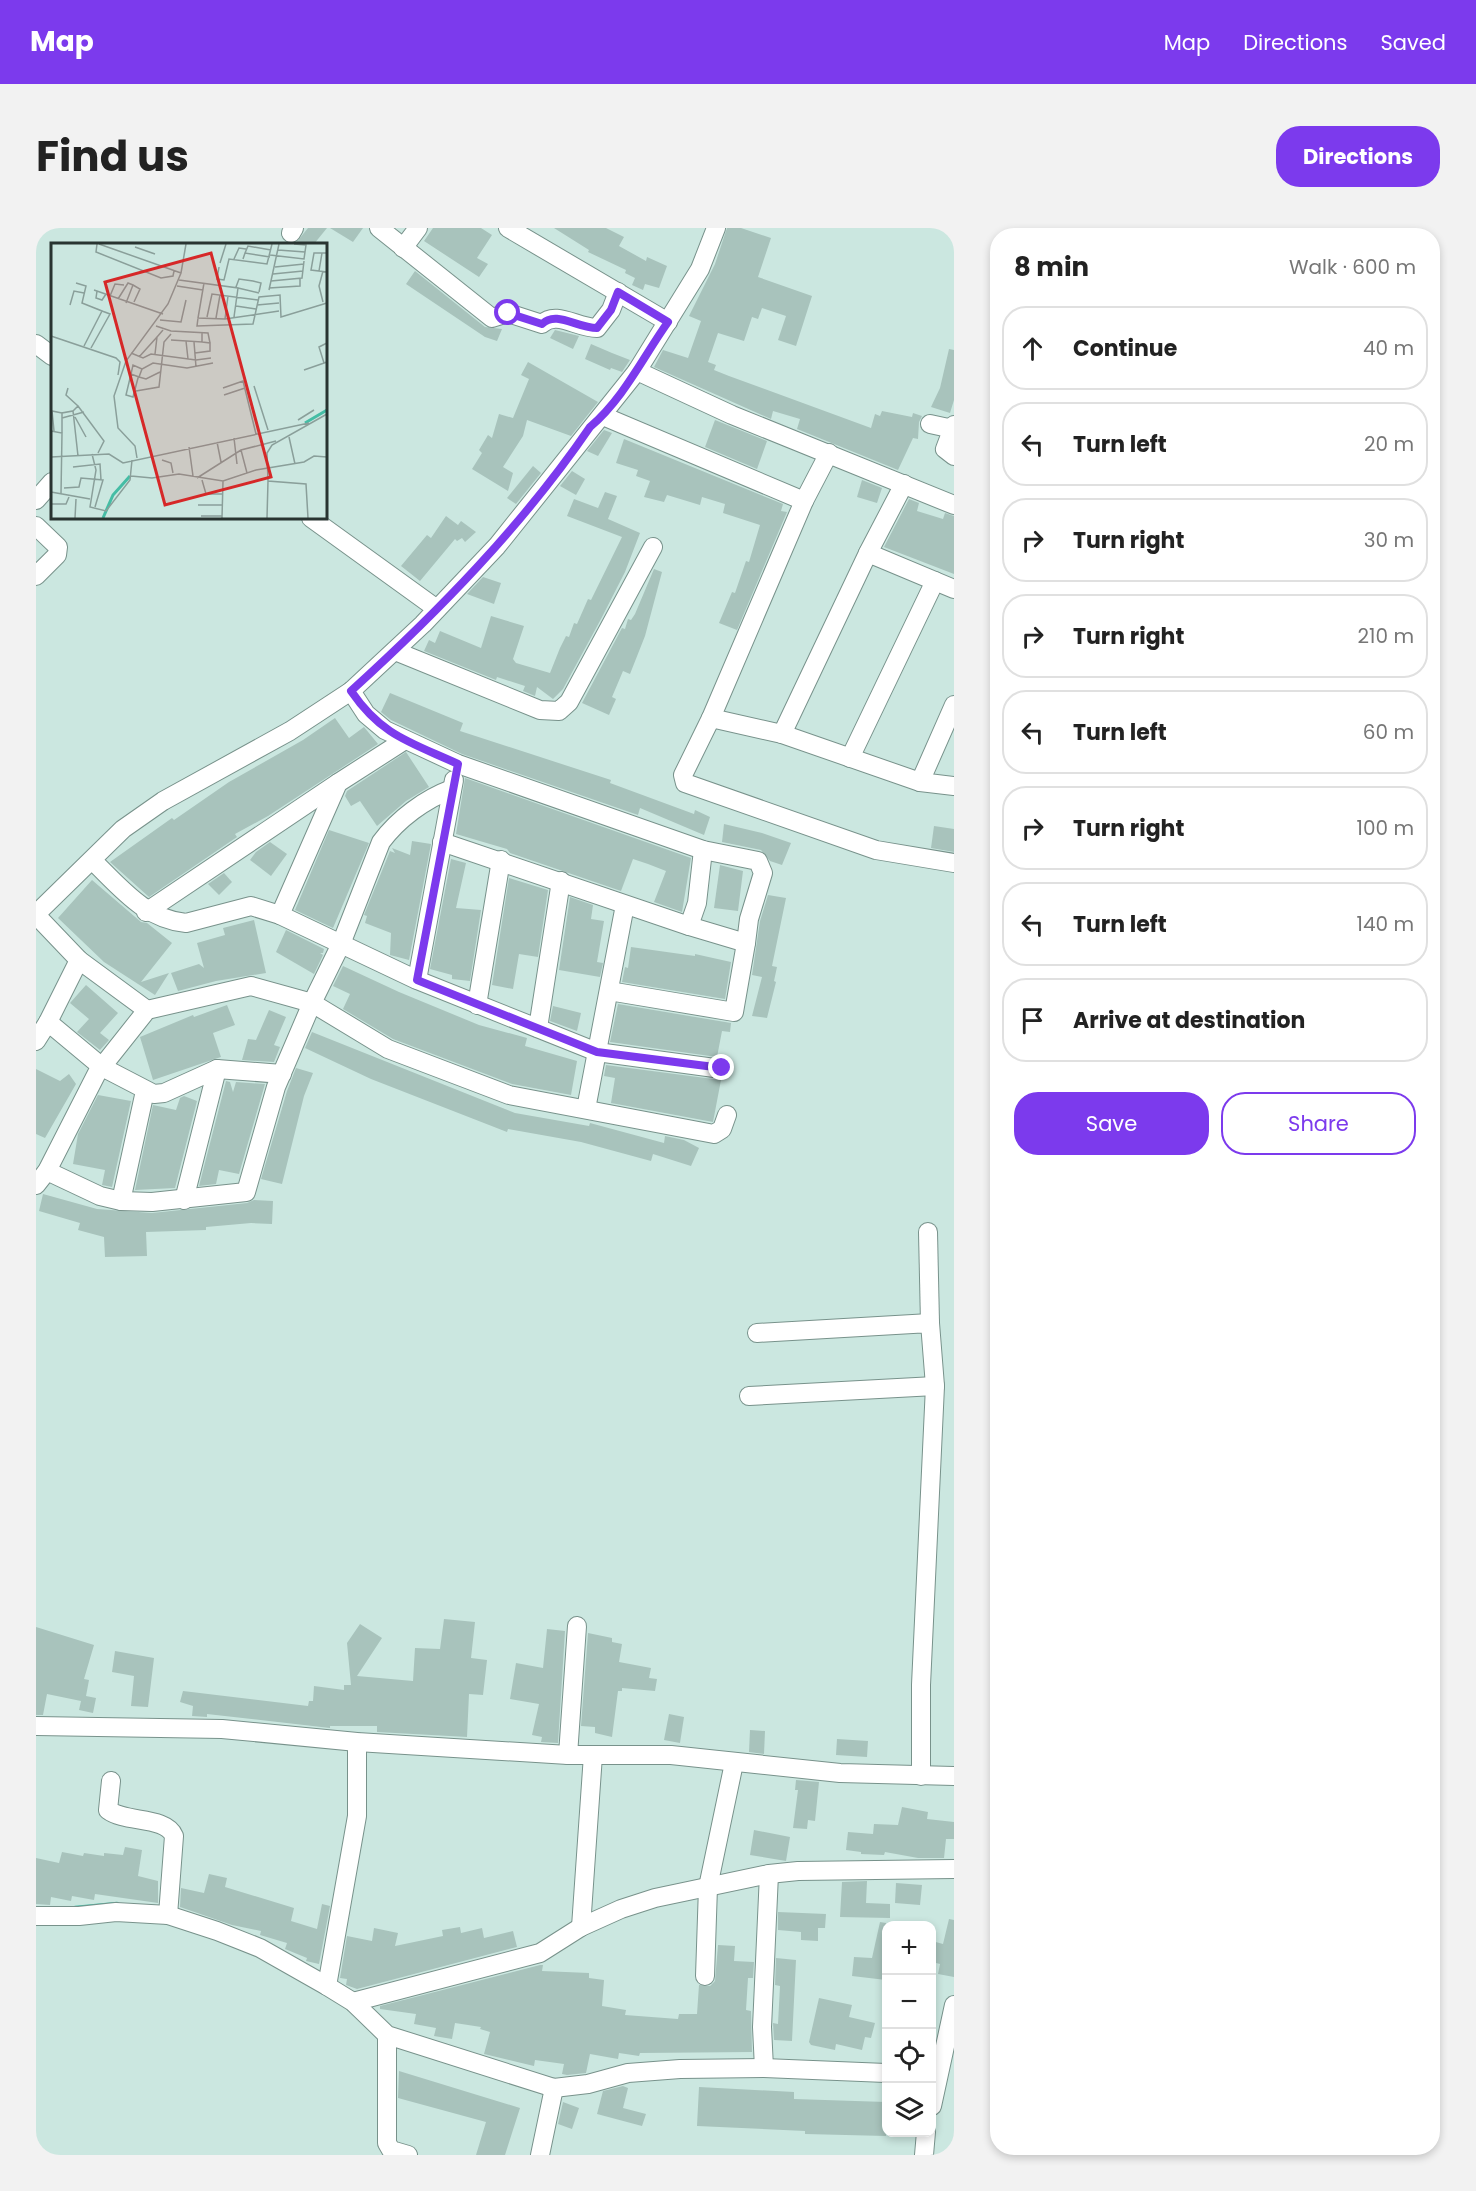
<!DOCTYPE html>
<html lang="en">
<head>
<meta charset="utf-8">
<style>
	:root { --surface:#fff; --page:#f2f2f2; --text:#222; --muted:#767676; --line:#e0e0e0; --accent:#7c3aed }
	body { margin:0; font-family:Poppins,sans-serif; background:var(--page); color:var(--text) }
	.controls { position:absolute; right:18px; bottom:18px; display:grid; overflow:hidden; border-radius:12px; box-shadow:0 3px 9px #0003 }
	.controls button { width:54px; height:54px; display:grid; place-items:center; padding:0; border:0; border-bottom:2px solid var(--line); background:var(--surface); color:var(--text); font:30px sans-serif }
	.stop { position:absolute; width:18px; height:18px; margin:-14px; border:4px solid #7c3aed; border-radius:50%; background:#fff }
	.stop.end { background:#7c3aed; border-color:#fff; box-shadow:0 2px 6px #0008 }
	.list { margin:0; padding:0; list-style:none }
	h2 { display:flex; justify-content:space-between; align-items:center; height:78px; margin:0; padding:0 24px; font-size:26px }
	h2 small { font-size:20px; font-weight:400; color:var(--muted) }
	.list li { display:grid; grid-template-columns:39px 1fr auto; gap:18px; align-items:center; box-sizing:border-box; height:84px; margin:0 12px 12px; padding:0 12px; border:2px solid var(--line); border-radius:24px }
	.list b { display:block; font-size:22px; white-space:nowrap }
	.list em { font-size:20px; font-style:normal; color:var(--muted) }
	.actions { display:flex; gap:12px; padding:18px 24px }
	.actions a { flex:1; padding:14px 0; border:2px solid var(--accent); border-radius:24px; text-align:center; font-size:21px; color:var(--accent) }
	.actions .main { background:var(--accent); color:#fff }
	.icon { flex:none; width:33px; height:33px; fill:none; stroke:currentColor; stroke-width:2; stroke-linecap:round; stroke-linejoin:round }
	.map { position:relative; flex:none; width:918px; height:1927px; overflow:hidden; border-radius:24px }
	header { display:flex; align-items:center; gap:36px; box-sizing:border-box; height:84px; padding:0 30px; background:var(--accent); color:#fff }
	header strong { font-size:28px }
	nav { display:flex; gap:33px; margin-inline-start:auto; font-size:21px }
	.intro { display:flex; align-items:center; justify-content:space-between; box-sizing:border-box; height:144px; padding:0 36px }
	h1 { margin:0; font-size:42px }
	.button { padding:15px 27px; border-radius:24px; background:var(--accent); color:#fff; font-size:21px; font-weight:700 }
	main { display:flex; gap:36px; padding:0 36px }
	aside { flex:1; background:var(--surface); border-radius:24px; box-shadow:0 3px 9px #0003 }
	.map>svg:first-child { display:block }
	.lines { fill:none; stroke-linecap:round; stroke-linejoin:round }
	.stream { stroke:#45bda5; stroke-width:4.5 }
	.building { fill:#a8c3bc }
	.minor-casing { stroke:#78928b; stroke-width:20 }
	.minor { stroke:#fff; stroke-width:18 }
	.route { stroke:#7c3aed; stroke-width:8 }
	.inset-river { fill:none; stroke:#45bda5; stroke-width:3 }
	.inset-road { fill:none; stroke:#8a9f9a; stroke-width:1.5 }
	.view { fill:#d62828; fill-opacity:0.15; stroke:#d62828; stroke-width:3 }
	.inset-edge { fill:none; stroke:#293431; stroke-width:3 }
</style>
</head>
<body>
<header>
<strong>Map</strong>
<nav><a>Map</a><a>Directions</a><a>Saved</a></nav>
</header>
<div class="intro"><h1>Find us</h1><a class="button">Directions</a></div>
<main>
<div class="map">
<svg width="918" height="1927" viewBox="0 0 918 1927">
	<rect width="100%" height="100%" fill="#cbe7e0"/>
	<g class="lines">
		<polyline class="stream" points="39,1680 81,1676"/>
	</g>
	<g class="building">
		<polygon points="272,0 291,0 278,16 259,16"/>
		<polygon points="294,0 327,0 317,14"/>
		<polygon points="397,0 445,0 456,7 441,30 452,36 443,49 388,13"/>
		<polygon points="518,0 570,0 588,9 583,18 610,33 611,29 631,38 623,60 609,56 607,62 596,57 599,50 589,45 590,42 552,24 553,22"/>
		<polygon points="691,0 705,0 735,10 722,49 776,68 760,118 742,112 750,88 726,80 722,91 716,89 708,113 682,105 672,134 680,137 678,142 693,148 835,200 839,186 844,188 846,183 876,189 877,185 886,188 883,194 882,211 877,210 862,242 761,201 764,191 737,183 735,191 618,139 627,122 652,130 665,93 653,88 679,36"/>
		<polygon points="379,43 449,99 466,101 461,113 449,109 370,56"/>
		<polygon points="519,102 543,108 537,121 514,110"/>
		<polygon points="555,116 576,125 594,132 586,144 575,140 574,142 549,131"/>
		<polygon points="913,121 918,122 918,172 914,185 895,179 904,160"/>
		<polygon points="492,134 562,174 535,208 491,192 487,208 467,239 477,245 472,263 436,241 446,225 443,222 452,207 456,210 463,186 477,190 493,151 485,147"/>
		<polygon points="679,192 731,213 721,241 669,219"/>
		<polygon points="568,202 576,205 562,228 551,223"/>
		<polygon points="588,211 747,276 745,283 751,284 701,402 683,395 696,364 699,365 710,333 713,334 724,297 687,285 689,276 666,269 664,277 631,267 628,274 608,269 614,253 600,248 602,242 580,235"/>
		<polygon points="497,238 505,245 480,276 471,270"/>
		<polygon points="536,243 549,251 540,267 524,258"/>
		<polygon points="826,252 846,260 841,275 821,269"/>
		<polygon points="569,264 581,268 572,291 604,305 589,344 565,391 527,461 517,471 501,459 499,468 487,463 489,458 461,449 460,452 388,423 393,412 399,415 404,403 445,420 455,388 488,398 477,431 480,435 514,445 524,420 530,408 533,409 538,395 541,396 552,371 555,372 586,309 531,288 538,271 562,280"/>
		<polygon points="873,271 883,275 881,283 907,291 909,285 918,288 918,346 848,319"/>
		<polygon points="410,288 422,297 425,293 440,304 429,314 426,310 421,313 419,311 384,353 365,338 391,307 395,310"/>
		<polygon points="618,341 626,344 609,408 594,446 587,443 576,469 580,471 573,487 546,475 586,400 589,401 592,391 595,392 599,386"/>
		<polygon points="447,349 465,355 458,376 431,366"/>
		<polygon points="354,465 427,495 424,503 575,552 574,555 658,586 659,582 674,589 668,607 604,580 602,587 426,526 355,492 345,484"/>
		<polygon points="299,490 313,510 328,499 342,516 232,588 199,606 201,609 113,669 74,634 136,590 138,592 193,554 267,512"/>
		<polygon points="370,524 393,559 370,573 341,598 324,573 315,578 309,568 311,563"/>
		<polygon points="429,550 655,630 646,684 618,674 630,643 612,636 597,631 585,663 474,625 471,621 420,606"/>
		<polygon points="688,596 726,605 755,615 746,637 734,633 725,622 686,614"/>
		<polygon points="898,598 918,601 918,624 895,620"/>
		<polygon points="293,602 333,615 297,700 259,682"/>
		<polygon points="376,613 395,616 373,732 354,727 355,705 329,695 331,688 328,687 354,623 359,625 356,620 374,627"/>
		<polygon points="234,614 251,626 235,648 214,632 220,624"/>
		<polygon points="415,631 430,635 420,680 445,682 434,753 416,751 416,747 394,741"/>
		<polygon points="684,637 707,643 702,683 678,680"/>
		<polygon points="188,645 196,654 183,667 172,656"/>
		<polygon points="473,650 512,662 502,729 483,726 477,761 456,757"/>
		<polygon points="56,652 105,694 111,695 136,715 105,754 133,745 119,767 68,734 22,690"/>
		<polygon points="732,667 750,670 736,738 741,739 738,753 740,754 731,790 716,788 726,749 716,747 724,693"/>
		<polygon points="534,669 557,677 555,691 568,693 561,734 567,735 564,749 523,742"/>
		<polygon points="218,692 230,745 180,753 142,763 135,745 163,736 168,740 161,715 189,707 187,700"/>
		<polygon points="250,702 288,721 287,725 284,725 287,727 278,746 240,724"/>
		<polygon points="595,719 659,728 659,726 695,734 689,771 586,754 589,739 592,740"/>
		<polygon points="307,738 363,764 443,797 491,810 489,818 541,833 535,867 476,856 357,811 307,781 314,766 297,758"/>
		<polygon points="50,757 82,785 64,805 73,812 64,822 41,804 53,791 34,775"/>
		<polygon points="582,776 695,795 694,804 686,803 681,829 574,814"/>
		<polygon points="191,777 199,797 177,805 185,829 117,852 104,809 157,787 158,789"/>
		<polygon points="517,778 545,785 541,803 514,793"/>
		<polygon points="233,782 250,789 238,817 244,819 238,834 206,832 212,811 220,812"/>
		<polygon points="276,804 479,885 553,898 554,895 628,915 629,908 648,912 663,920 655,938 617,926 615,933 545,914 472,901 471,904 335,851 269,820"/>
		<polygon points="570,837 685,852 677,894 575,875 579,850 568,848"/>
		<polygon points="260,840 277,845 268,868 246,956 225,951 251,863"/>
		<polygon points="0,841 24,853 33,846 40,856 9,910 0,906"/>
		<polygon points="190,853 194,854 197,864 200,854 229,856 203,946 183,942 180,956 163,958"/>
		<polygon points="62,867 95,873 76,959 66,957 69,942 37,936 42,906"/>
		<polygon points="148,868 161,873 139,960 99,962 117,877 140,882 144,870"/>
		<polygon points="7,966 61,981 116,985 211,975 218,972 237,973 236,996 215,995 170,999 170,1002 110,1004 111,1028 69,1029 68,1009 42,1002 44,995 3,983"/>
		<polygon points="408,1391 439,1394 435,1430 451,1432 447,1467 433,1466 431,1509 341,1504 341,1498 294,1498 294,1500 171,1486 171,1489 156,1488 157,1478 144,1474 147,1463 272,1478 273,1473 277,1473 278,1458 308,1462 308,1457 315,1457 311,1415 324,1396 346,1410 321,1448 377,1453 379,1420 404,1421"/>
		<polygon points="0,1399 58,1417 48,1451 53,1452 50,1468 60,1470 57,1485 43,1482 45,1473 11,1466 7,1487 0,1487"/>
		<polygon points="511,1401 529,1403 522,1515 505,1514 506,1509 496,1507 503,1476 474,1471 480,1435 507,1440"/>
		<polygon points="552,1405 576,1410 576,1414 586,1416 583,1434 615,1440 613,1450 621,1451 619,1463 586,1460 586,1463 582,1463 576,1509 559,1505 559,1499 545,1498"/>
		<polygon points="79,1423 118,1430 112,1479 95,1478 98,1448 76,1444"/>
		<polygon points="633,1486 648,1489 644,1515 628,1512"/>
		<polygon points="714,1502 729,1503 728,1526 713,1524"/>
		<polygon points="801,1511 832,1513 831,1529 800,1527"/>
		<polygon points="760,1552 783,1554 779,1593 772,1592 771,1601 757,1600 762,1562 759,1562"/>
		<polygon points="866,1579 892,1584 891,1591 918,1594 918,1611 910,1611 908,1630 882,1630 849,1624 848,1627 825,1626 825,1624 810,1622 812,1604 837,1606 838,1596 862,1597"/>
		<polygon points="718,1602 754,1609 750,1633 714,1627"/>
		<polygon points="89,1619 106,1622 102,1648 122,1653 122,1675 59,1666 58,1672 36,1668 35,1673 15,1669 14,1677 0,1676 0,1630 23,1635 26,1624 47,1628 48,1625 68,1628 68,1625 87,1627"/>
		<polygon points="173,1646 191,1650 189,1659 258,1680 255,1693 281,1701 286,1676 294,1678 283,1736 270,1733 271,1730 249,1721 251,1715 224,1707 225,1703 196,1697 144,1679 145,1660 168,1665"/>
		<polygon points="831,1653 830,1675 854,1676 854,1690 804,1689 806,1654"/>
		<polygon points="860,1655 886,1657 884,1677 859,1675"/>
		<polygon points="742,1684 790,1686 789,1700 782,1700 782,1713 765,1712 765,1704 742,1702"/>
		<polygon points="913,1691 918,1692 918,1749 902,1746 904,1736 896,1734 896,1713 907,1716"/>
		<polygon points="844,1694 850,1695 850,1752 816,1748 818,1729 836,1730"/>
		<polygon points="424,1699 425,1705 446,1700 448,1710 477,1703 481,1719 321,1761 310,1757 311,1751 304,1750 311,1708 336,1713 338,1700 362,1705 359,1718 407,1708 406,1702"/>
		<polygon points="682,1717 699,1718 698,1733 718,1734 717,1750 712,1750 710,1782 715,1783 716,1824 604,1825 603,1828 583,1825 582,1831 554,1826 550,1845 531,1847 526,1846 528,1836 499,1832 498,1838 448,1826 454,1804 444,1801 445,1799 419,1795 416,1811 398,1808 400,1800 378,1796 380,1786 344,1781 344,1778 504,1737 507,1737 506,1743 553,1745 553,1750 568,1752 566,1778 590,1782 589,1787 642,1791 643,1786 661,1786 663,1757 674,1758 679,1753"/>
		<polygon points="740,1730 760,1732 756,1813 738,1812 737,1795 742,1796 744,1758 739,1757"/>
		<polygon points="783,1770 816,1777 813,1789 839,1795 835,1810 829,1809 826,1822 800,1816 799,1822 775,1817 773,1814"/>
		<polygon points="363,1843 484,1880 469,1927 440,1927 450,1894 362,1870"/>
		<polygon points="587,1858 592,1860 587,1880 610,1886 606,1898 561,1886 567,1863"/>
		<polygon points="663,1859 758,1864 758,1871 850,1874 850,1908 769,1906 769,1903 661,1898"/>
		<polygon points="527,1874 543,1880 536,1901 522,1896"/>
	</g>
	<g class="lines">
		<g class="minor-casing">
			<g id="minor">
				<path d="M343,0L456,90L472,85L506,96C520,82 541,100 561,100L575,82L582,64"/>
				<polyline points="472,0 632,94"/>
				<polyline points="255,5 258,0"/>
				<polyline points="367,20 382,0"/>
				<polyline points="0,116 16,128"/>
				<polyline points="601,143 696,187 918,277"/>
				<polyline points="567,188 768,273"/>
				<polyline points="894,196 917,201"/>
				<polyline points="918,197 909,221 918,228"/>
				<polyline points="793,225 768,273 675,490 746,506 884,554 918,558"/>
				<polyline points="0,272 16,254"/>
				<polyline points="275,290 401,381"/>
				<polyline points="0,298 22,319 21,327 0,348"/>
				<polyline points="832,325 868,256"/>
				<polyline points="359,423 504,482 523,483 533,474 617,319"/>
				<polyline points="315,463 330,486 349,502 422,536 667,622 722,633 727,645 713,691 710,715"/>
				<polyline points="675,490 647,547 649,555 840,622 918,635"/>
				<polyline points="746,506 832,325 918,361"/>
				<polyline points="814,530 899,353"/>
				<polyline points="884,554 918,477"/>
				<polyline points="406,614 653,698 661,675 667,622"/>
				<path d="M57,633C85,660 109,691 150,695L215,678L244,687L381,752L561,824L686,841"/>
				<polyline points="110,684 302,555"/>
				<polyline points="0,686 87,601 127,573 254,503 315,463 387,396 461,318 601,143 664,41 680,0"/>
				<polyline points="0,687 43,732"/>
				<polyline points="244,687 302,555 369,512"/>
				<polyline points="381,752 418,552"/>
				<polyline points="573,763 698,784 710,715 653,698"/>
				<polyline points="441,777 465,632"/>
				<polyline points="12,794 43,732 111,782"/>
				<polyline points="502,800 525,653"/>
				<polyline points="0,813 12,794 66,839 118,866 128,865 181,841 246,846"/>
				<polyline points="550,881 589,677"/>
				<path d="M11,943L64,968L85,973L116,974L210,964L240,859L276,775L305,716L345,614C362,591 389,571 416,561"/>
				<polyline points="0,957 11,943 61,845 111,782 215,758 276,775 352,821 473,867 678,906 686,901 691,887"/>
				<polyline points="148,972 181,841"/>
				<polyline points="85,973 109,863"/>
				<polyline points="892,1004 894,1095"/>
				<polyline points="721,1105 894,1095 899,1158 885,1457 885,1548"/>
				<polyline points="713,1168 899,1158"/>
				<polyline points="0,1498 186,1501 321,1514 532,1527 635,1527 804,1545 918,1548"/>
				<polyline points="532,1527 541,1398"/>
				<path d="M75,1553L72,1582C89,1595 130,1588 138,1608L132,1687"/>
				<polyline points="0,1688 43,1688 80,1684 132,1687 181,1703 224,1720 291,1758 317,1774 351,1807 518,1860 552,1856 592,1845 644,1841 728,1840 850,1845"/>
				<polyline points="545,1699 557,1527"/>
				<polyline points="669,1748 672,1659 698,1535"/>
				<polyline points="291,1758 321,1588 321,1514"/>
				<polyline points="317,1774 504,1725 545,1699 585,1681 619,1670 733,1646 762,1643 918,1641"/>
				<polyline points="351,1807 351,1915 355,1922 372,1927"/>
				<polyline points="728,1840 726,1799 733,1646"/>
				<polyline points="896,1878 918,1777"/>
				<polyline points="504,1927 518,1860"/>
				<polyline points="888,1927 890,1904"/>
			</g>
		</g>
		<use href="#minor" class="minor"/>
	</g>
	<g class="lines">
		<path class="route" d="M472,85L506,96C520,82 541,100 561,100L575,82L582,64L632,94C607,129 588,170 554,199C487,297 403,383 315,463C346,508 374,514 422,536L381,752L561,824L686,840"/>
	</g>
	<g transform="translate(15 15)">
		<rect width="276" height="276" fill="#cbe7e0"/>
		<path class="inset-river" d="M254,180L276,167M52,275L62,252L79,233"/>
		<path class="inset-road" d="M46,1L45,9L110,35L122,33L123,28M48,1L130,30M84,4L104,11M227,7L254,9M194,10L197,3L220,7M276,10H263L260,27L276,29M219,12L253,16L255,2L243,1M183,16L188,5L195,6M192,16L194,10L219,14M169,20L175,1M168,24L166,36L173,37L178,16L216,21L221,1M224,24L253,21M268,28L271,10M272,28L268,43L272,59M222,31L252,28M128,37L187,45L183,74M220,38L251,35L253,18M25,40L35,43L31,60L51,68L33,103M153,40L147,75L174,76L228,68M82,42L89,46L83,59M126,43L152,47M185,44L188,36L202,38L210,40L208,49M187,45L208,50M218,45L249,43V36M43,47L112,71M218,47L228,1M46,48L45,55L51,57L55,51M59,53L64,41L73,42M67,56L77,40L82,42L75,60M19,62L23,48L33,50M206,62L228,60M185,63L205,66M156,74L161,51L207,57M147,75L146,83L202,81L208,54L229,52L230,74L276,60M165,75L169,52M174,76L177,53M109,77L130,79L135,57M105,83L120,88L157,90L159,100M0,93L65,115L69,119L67,132M120,97L151,99V90M135,98L137,116M143,99L145,124M40,105L59,71L51,68M80,110L92,115L100,111L145,117L160,115M144,110L159,108V100L151,99M104,111L106,94L112,87M88,114L106,94M273,120L268,104L276,100M253,127L276,119M109,129L95,136L88,134L80,131L75,152L82,154L87,135L88,134L91,126L102,120L136,125L162,120M80,131L82,122L91,126M203,143L217,187M17,145L15,152L27,163L22,168M172,145L192,138L205,191M85,148L108,144L113,99L120,91M173,152L194,145M27,163L53,198L47,210M24,174L35,194M11,175L33,169M247,177L263,167M0,188L11,190L10,251M3,188L1,168L11,170M11,190V170L22,168L27,213M238,194L244,221M183,195L186,221M166,199L170,219M138,204L142,233M190,207L196,230M41,211L45,227L39,264L55,268L79,237L81,217M0,214L58,211L72,220L258,180M86,215L84,203L67,185L63,153L75,118L117,61L130,30L135,1M111,217L120,220L122,230M22,224L49,221L50,237M80,233L101,235L128,231L172,238L205,227L253,219L263,213L276,214M146,235L190,207L225,198M151,237L155,251H172M13,245L28,244L30,235L52,237L44,264M0,249L39,256M0,261H15L18,254M147,262H171M150,273H171M24,275L25,256M171,275L172,238M216,275L217,238M257,275L255,241L217,238L216,210L221,202L276,171"/>
		<path class="view" d="M160,10L220,234L114,262L54,39Z"/>
		<rect width="276" height="276" class="inset-edge"/>
	</g>
</svg>
<div class="controls">
<button>+</button>
<button>−</button>
<button><svg class="icon" aria-label="locate" viewBox="0 0 24 24"><circle cx="12" cy="12" r="6"/><path d="M12 2v4M12 18v4M2 12h4M18 12h4"/></svg></button>
<button><svg class="icon" aria-label="layers" viewBox="0 0 24 24"><path d="M12 4l9 5-9 5-9-5zM3 14l9 5 9-5"/></svg></button>
</div>
<div class="stop" style="left:472px;top:85px"></div>
<div class="stop end" style="left:686px;top:840px"></div>
</div>
<aside>
<h2>8 min<small>Walk · 600 m</small></h2>
<ul class="list">
<li><svg class="icon" aria-label="ahead" viewBox="0 0 24 24"><path d="M12 20V5M6 11l6-6 6 6"/></svg><div><b>Continue</b></div><em>40 m</em></li>
<li><svg class="icon" aria-label="left" viewBox="0 0 24 24"><path d="M17 20v-9H6M10 6l-5 5 5 5"/></svg><div><b>Turn left</b></div><em>20 m</em></li>
<li><svg class="icon" aria-label="right" viewBox="0 0 24 24"><path d="M7 20v-9h11M14 6l5 5-5 5"/></svg><div><b>Turn right</b></div><em>30 m</em></li>
<li><svg class="icon" aria-label="right" viewBox="0 0 24 24"><path d="M7 20v-9h11M14 6l5 5-5 5"/></svg><div><b>Turn right</b></div><em>210 m</em></li>
<li><svg class="icon" aria-label="left" viewBox="0 0 24 24"><path d="M17 20v-9H6M10 6l-5 5 5 5"/></svg><div><b>Turn left</b></div><em>60 m</em></li>
<li><svg class="icon" aria-label="right" viewBox="0 0 24 24"><path d="M7 20v-9h11M14 6l5 5-5 5"/></svg><div><b>Turn right</b></div><em>100 m</em></li>
<li><svg class="icon" aria-label="left" viewBox="0 0 24 24"><path d="M17 20v-9H6M10 6l-5 5 5 5"/></svg><div><b>Turn left</b></div><em>140 m</em></li>
<li><svg class="icon" aria-label="arrive" viewBox="0 0 24 24"><path d="M6 21V4h12l-3 4 3 4H6"/></svg><div><b>Arrive at destination</b></div></li>
</ul>
<div class="actions"><a class="main">Save</a><a>Share</a></div>
</aside>
</main>
</body>
</html>
